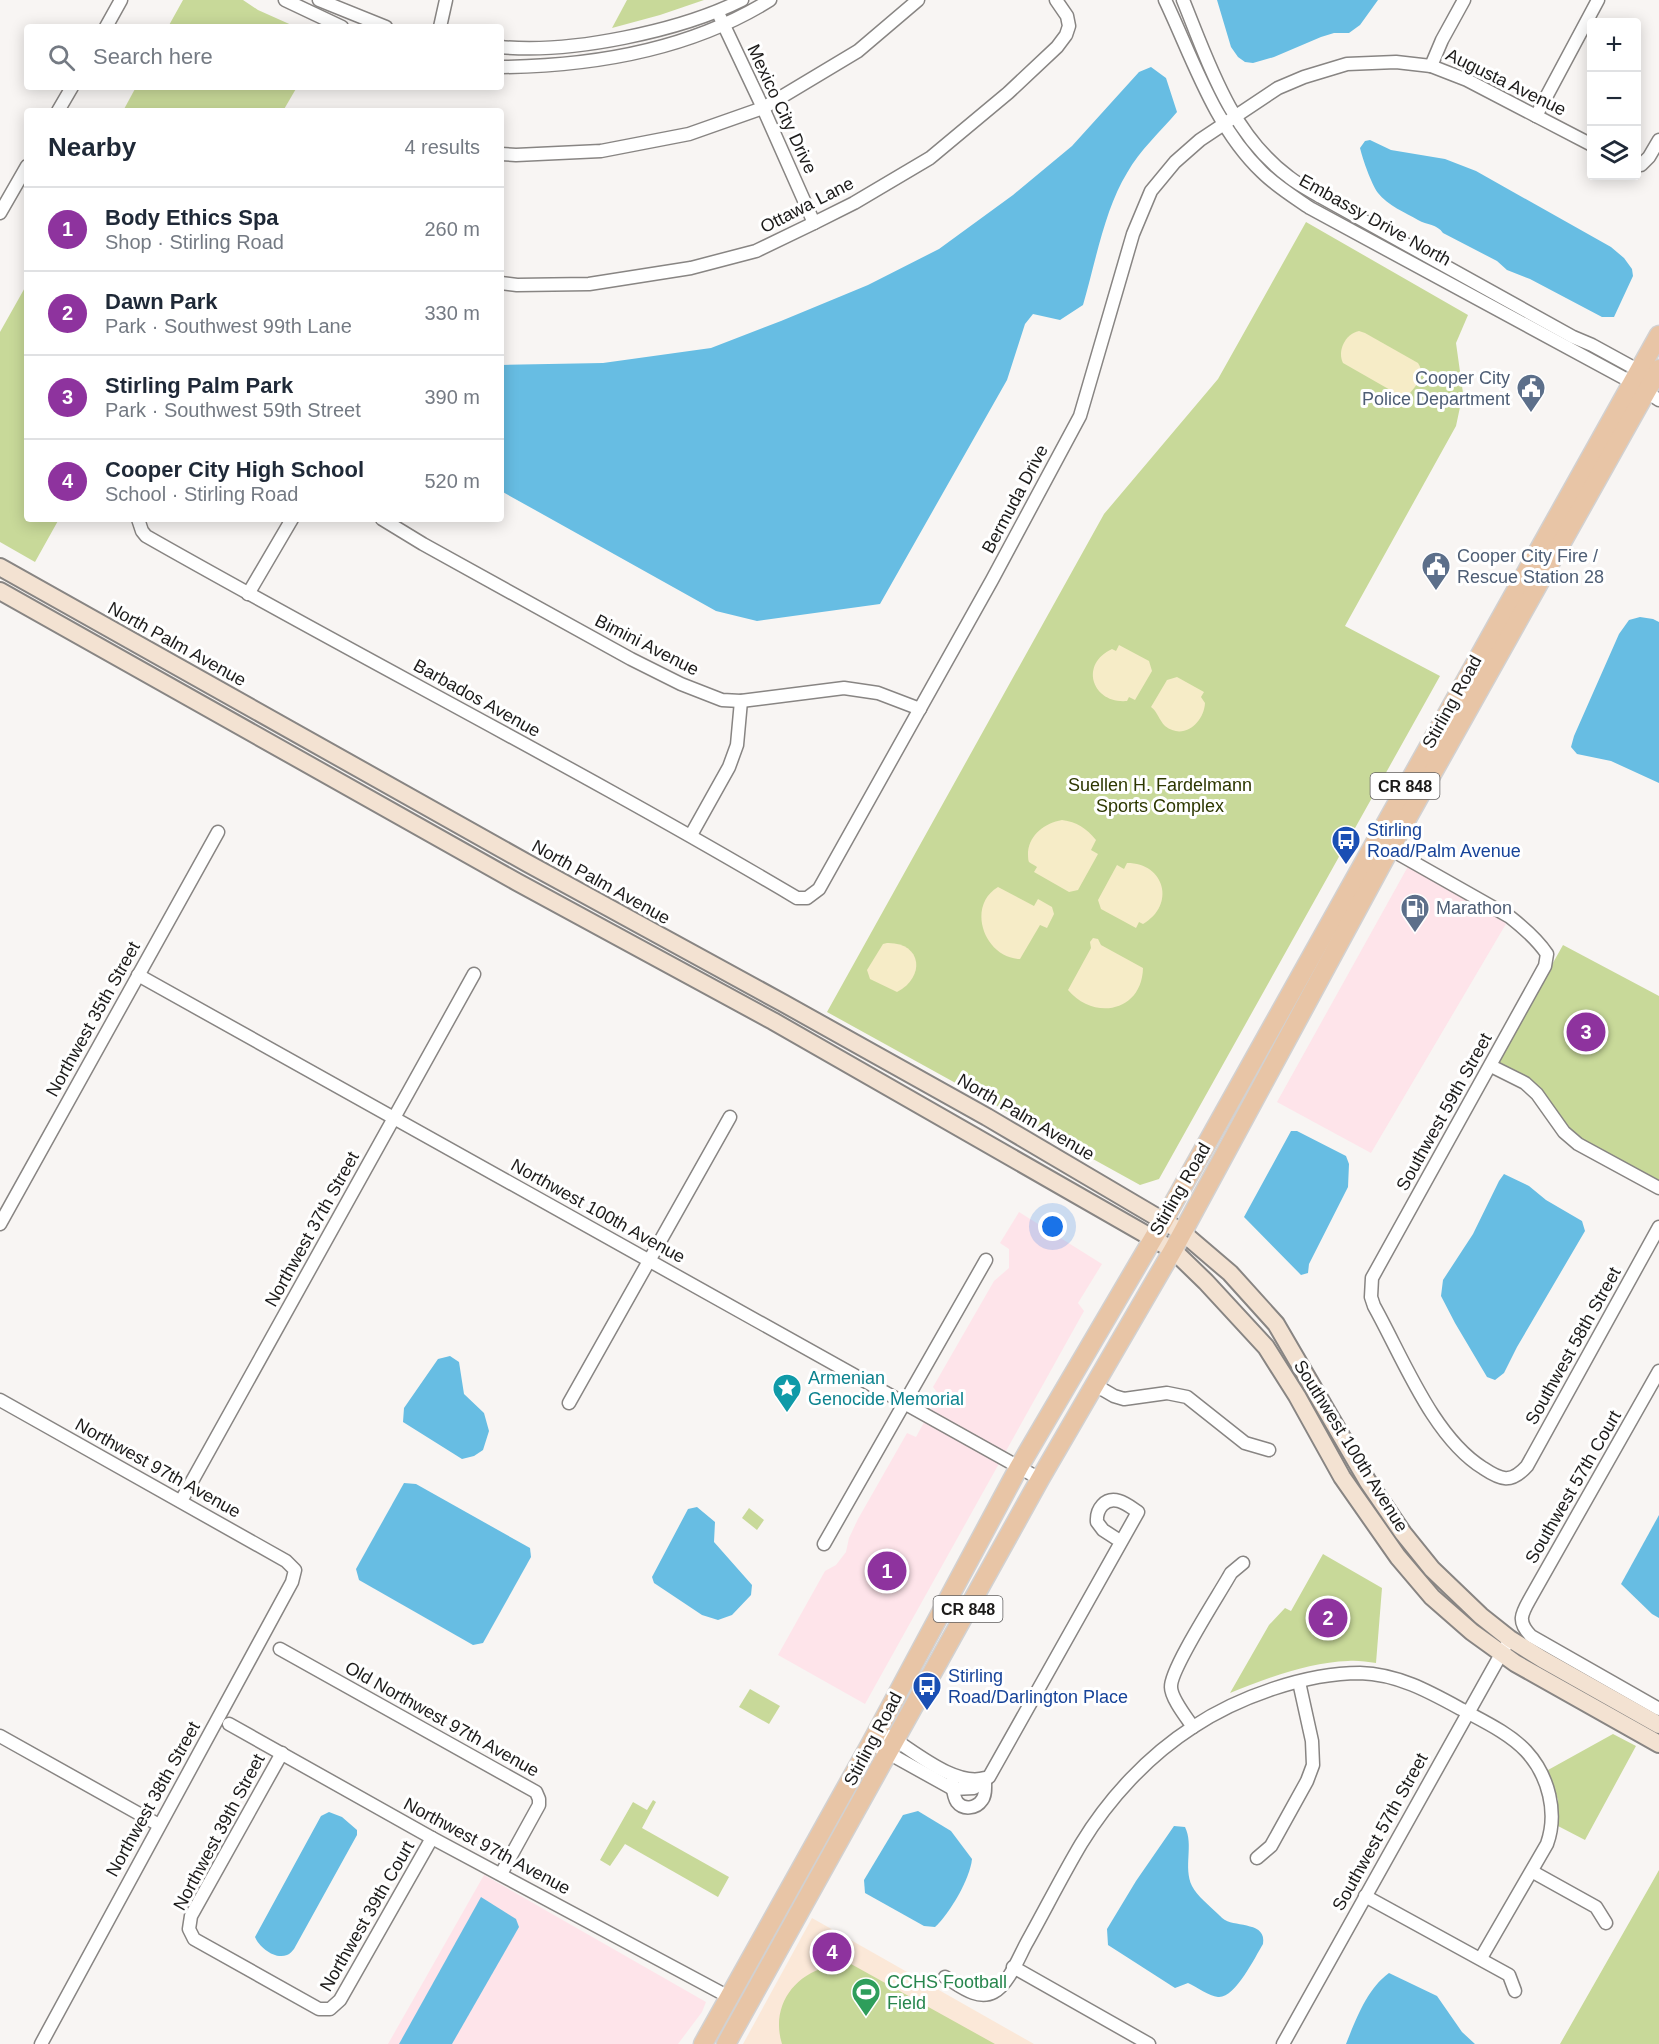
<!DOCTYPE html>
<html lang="en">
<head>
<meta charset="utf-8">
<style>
	:root { --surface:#fff; --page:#f2f2f3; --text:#1f2937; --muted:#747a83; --line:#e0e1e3; --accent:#8e339e }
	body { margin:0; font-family:Helvetica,sans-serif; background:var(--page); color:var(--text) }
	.controls { position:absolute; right:18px; top:18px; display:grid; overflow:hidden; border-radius:6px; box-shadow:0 3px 15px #0003 }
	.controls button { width:54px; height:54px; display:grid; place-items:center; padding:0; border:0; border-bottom:2px solid var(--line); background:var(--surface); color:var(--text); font:30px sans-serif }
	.you { position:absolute; left:1053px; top:1227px; width:21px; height:21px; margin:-15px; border:4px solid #fff; border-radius:50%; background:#1a73e8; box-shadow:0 0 0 9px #1a73e833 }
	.badge { display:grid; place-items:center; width:39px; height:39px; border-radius:50%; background:var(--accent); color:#fff; font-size:20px; font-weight:700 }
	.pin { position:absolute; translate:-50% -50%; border:3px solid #fff; box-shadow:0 2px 6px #0006 }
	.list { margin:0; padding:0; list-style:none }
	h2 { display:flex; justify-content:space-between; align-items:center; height:78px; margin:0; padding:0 24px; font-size:26px }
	h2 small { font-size:20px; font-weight:400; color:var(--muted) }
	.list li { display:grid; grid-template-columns:39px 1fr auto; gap:18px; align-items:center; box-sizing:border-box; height:84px; padding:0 24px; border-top:2px solid var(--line) }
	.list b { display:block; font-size:22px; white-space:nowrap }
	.list p { margin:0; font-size:20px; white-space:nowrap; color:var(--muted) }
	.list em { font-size:20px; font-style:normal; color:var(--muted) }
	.icon { flex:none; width:33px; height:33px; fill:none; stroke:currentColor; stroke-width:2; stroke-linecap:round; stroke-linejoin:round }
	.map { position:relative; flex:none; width:1659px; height:2044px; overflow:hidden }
	.search { position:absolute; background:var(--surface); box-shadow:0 3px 15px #0003; left:24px; top:24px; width:480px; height:66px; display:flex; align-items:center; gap:15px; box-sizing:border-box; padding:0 21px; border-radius:6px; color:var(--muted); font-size:22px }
	.panel { position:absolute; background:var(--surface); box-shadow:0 3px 15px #0003; left:24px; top:108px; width:480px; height:414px; border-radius:6px }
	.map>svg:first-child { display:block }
	.commercial { fill:#fee4ea }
	.education { fill:#fbe8d8 }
	.green { fill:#c8d999 }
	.sand { fill:#f6ecc7 }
	.water { fill:#67bde3 }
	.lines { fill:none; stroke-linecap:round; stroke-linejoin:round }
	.street-casing { stroke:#888583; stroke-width:15 }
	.secondary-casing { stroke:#888583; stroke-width:20 }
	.primary-casing { stroke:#d2d1d1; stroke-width:21 }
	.street { stroke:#fff; stroke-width:12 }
	.secondary { stroke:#f3e2d2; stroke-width:16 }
	.primary { stroke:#e8c5a6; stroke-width:18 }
	.labels { text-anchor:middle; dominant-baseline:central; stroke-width:6; stroke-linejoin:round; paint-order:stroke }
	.shield { fill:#fff; stroke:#605f5f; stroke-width:1.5 }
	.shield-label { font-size:16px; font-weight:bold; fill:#1c1b1a }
	.street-label { font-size:18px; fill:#1c1b1a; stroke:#fff }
	.service-label { font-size:18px; fill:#4e5e75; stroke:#fff; text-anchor:start }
	.park-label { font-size:18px; fill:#2d3700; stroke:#fff }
	.transit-label { font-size:18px; fill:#164399; stroke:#fff; text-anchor:start }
	.culture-label { font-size:18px; fill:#0d838f; stroke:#fff; text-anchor:start }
	.leisure-label { font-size:18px; fill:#27864d; stroke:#fff; text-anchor:start }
</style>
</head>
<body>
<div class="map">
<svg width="1659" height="2044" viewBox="0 0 1659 2044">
	<rect width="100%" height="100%" fill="#f8f5f3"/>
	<g class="commercial">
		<polygon points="1411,861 1510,917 1371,1153 1277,1102"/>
		<polygon points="1019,1212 1102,1264 1078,1303 1084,1311 865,1704 778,1655 825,1571 836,1565 846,1552 849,1538 858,1519 907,1433 916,1437 939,1395 933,1387 994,1281 1009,1268 1009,1249 1000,1243"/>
		<polygon points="484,1875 706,2002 702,2012 678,2044 388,2044"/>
	</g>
	<polygon class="education" points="812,1918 1034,2044 743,2044"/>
	<g class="green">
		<polygon points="183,0 243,0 258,10 296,27 168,27"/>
		<polygon points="627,0 704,0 660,15 612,28"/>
		<polygon points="136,87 297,87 283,111 123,111"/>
		<polygon points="1306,222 1468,315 1456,343 1463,393 1456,426 1345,626 1440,676 1159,1179 1140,1185 827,1012 1104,514 1218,379"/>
		<polygon points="27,284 27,519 59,519 35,562 0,542 0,332"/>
		<polygon points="1563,945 1659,996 1659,1188 1572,1139 1537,1094 1494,1068"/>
		<polygon points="749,1508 764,1520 757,1530 742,1518"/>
		<path d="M1323,1554L1382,1588L1376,1663C1367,1662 1357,1660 1348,1661C1310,1662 1264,1679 1230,1693L1269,1625L1285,1608L1291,1611Z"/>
		<polygon points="750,1689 780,1706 769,1724 739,1707"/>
		<polygon points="1613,1734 1636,1746 1585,1840 1558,1826 1558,1800 1548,1770"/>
		<polygon points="653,1800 656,1802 642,1828 729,1877 718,1897 625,1844 610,1866 600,1860 633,1802 647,1810"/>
		<polygon points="1659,1870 1659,2044 1560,2044 1654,1879"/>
		<path d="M833,1954L995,2044H782C771,2009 791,1977 826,1967Z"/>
	</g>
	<g class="sand">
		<path d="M1359,331L1365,333L1418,363C1425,373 1418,384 1410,393L1399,395L1343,363C1337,351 1345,334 1359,331Z"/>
		<path d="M1119,645L1149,661L1152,671L1135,700L1129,697L1127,701C1092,704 1079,664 1112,649L1116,651Z"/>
		<path d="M1177,677L1204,692L1201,697L1205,703C1204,722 1184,741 1165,726C1159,720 1157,711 1151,707L1167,680Z"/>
		<path d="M1062,820C1077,822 1086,828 1096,840L1091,850L1098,854L1078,890L1069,892L1034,872L1037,867C1035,865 1031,864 1029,862C1028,860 1028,854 1028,852C1030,834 1045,823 1062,820Z"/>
		<path d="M1127,863C1165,863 1176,905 1143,924L1139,922L1136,928L1101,909L1098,900L1117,865L1124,869Z"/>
		<path d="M998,887L1034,906L1038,899L1052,907L1054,914L1047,928L1040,925L1020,959C984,958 966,906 998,887Z"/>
		<path d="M1093,938L1098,939L1101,945L1143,968C1142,1012 1094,1021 1068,990L1091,948L1090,942Z"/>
		<path d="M887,943C922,942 926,977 897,992L870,979L867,970L883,944Z"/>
	</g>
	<g class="water">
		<polygon points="1217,0 1378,0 1360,25 1349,33 1334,33 1321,37 1274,57 1253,63 1245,62 1238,57 1231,47"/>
		<path d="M1151,67L1166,78L1177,112C1160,132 1140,150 1127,173C1105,208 1095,264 1083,305L1060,320L1033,314L1025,324L1007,380L880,604L757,621L716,611L501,491V365L603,363L711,348L781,321L868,285L939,249L1013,195L1072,146L1139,72Z"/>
		<path d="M1370,140L1391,150L1445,159L1476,171L1611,247L1624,258L1632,269L1633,276L1614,317H1602L1530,279L1507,270L1497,261L1443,233C1437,224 1427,225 1418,220C1406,213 1387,205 1378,193C1371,183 1363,160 1360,148L1365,141Z"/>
		<polygon points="1640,617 1653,619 1659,622 1659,783 1611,761 1577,754 1571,747 1574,736 1619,634 1629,620"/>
		<polygon points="1291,1131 1297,1131 1346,1156 1349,1164 1348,1187 1309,1264 1308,1273 1301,1275 1244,1217"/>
		<polygon points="1504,1174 1529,1186 1546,1200 1582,1221 1585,1231 1517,1347 1504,1373 1495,1380 1487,1377 1455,1323 1441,1296 1443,1280 1473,1234 1499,1181"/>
		<polygon points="450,1356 459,1362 464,1394 484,1413 489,1431 483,1450 474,1456 462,1459 403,1422 404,1408 438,1359"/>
		<polygon points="404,1483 416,1484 530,1548 531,1557 483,1643 473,1645 359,1580 356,1569"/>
		<polygon points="697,1507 715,1522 714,1542 752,1585 751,1595 732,1615 718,1620 702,1615 654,1583 652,1577 688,1509"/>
		<polygon points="1659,1515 1659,1618 1652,1614 1621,1584"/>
		<path d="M918,1811L951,1831L972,1859C970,1879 950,1913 935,1927L924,1926L865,1893L864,1880L903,1815Z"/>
		<path d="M329,1812L342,1817L357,1830V1835L294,1949C292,1951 290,1954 287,1955C275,1960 259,1947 255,1937L321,1816Z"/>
		<path d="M1174,1826L1185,1827C1194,1845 1183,1867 1192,1886C1197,1896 1210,1906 1218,1914C1219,1915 1223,1919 1225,1920C1237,1927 1267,1922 1263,1944C1255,1957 1235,1999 1218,1997C1209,1996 1197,1987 1188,1983L1175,1988L1108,1945L1107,1929L1136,1881Z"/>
		<polygon points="481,1897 516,1919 519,1927 452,2044 399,2044"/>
		<path d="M1389,1973L1437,1996L1462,2032L1475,2044H1346C1356,2019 1367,1989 1389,1973Z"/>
	</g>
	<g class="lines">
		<g class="street-casing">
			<g id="street">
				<polyline points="285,0 342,27"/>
				<polyline points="319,0 386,27"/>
				<path d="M1165,0C1193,59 1214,126 1262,172C1276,186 1294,197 1310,208L1633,383L1659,400"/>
				<path d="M1183,0C1209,64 1231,134 1289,177C1299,185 1311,191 1321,197L1573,337L1592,345L1645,374"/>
				<polyline points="720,17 763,108 814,223"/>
				<polyline points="106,27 121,0"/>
				<polyline points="440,27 446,0"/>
				<path d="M501,47C570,54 680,31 742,0"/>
				<polyline points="1431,66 1442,40 1464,0"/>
				<path d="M501,67C594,66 690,50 770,0"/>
				<polyline points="58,111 72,87"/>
				<polyline points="1536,116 1598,0"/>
				<polyline points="501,154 516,155 601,151 689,134 763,108 858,51 918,0"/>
				<polyline points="1636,165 1641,165 1649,157 1659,140"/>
				<polyline points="0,213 27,166"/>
				<polyline points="501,283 517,285 589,284 691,268 756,251 814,223 854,203 930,158 1008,93 1057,47 1066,35 1069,26 1067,16 1056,0"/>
				<path d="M138,519L142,531L146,536C362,659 583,771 797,898H807L819,889L992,580L1080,416L1133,234L1151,191L1175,162L1200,140L1278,88L1304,77L1347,64L1396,62L1431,66L1467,80L1592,145"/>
				<polyline points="382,519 423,544 631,659 681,684 722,700 741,701 844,688 878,693 920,709"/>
				<polyline points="248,594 292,519"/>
				<polyline points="691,835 729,767 737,745 741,701"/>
				<path d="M1390,849L1510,917C1524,928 1537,939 1547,954L1545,966L1372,1278L1371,1297L1374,1306C1403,1358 1433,1437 1483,1468C1501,1480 1511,1484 1527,1466L1659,1227"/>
				<polyline points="138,975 1040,1479"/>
				<polyline points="1491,1066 1525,1083 1537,1094 1564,1132 1578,1144 1659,1188"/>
				<polyline points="0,1224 218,832"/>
				<path d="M1659,1371L1531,1597C1522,1613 1516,1621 1531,1636L1659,1709"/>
				<polyline points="1095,1385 1114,1396 1124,1399 1167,1393 1187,1397 1245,1443 1269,1450"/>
				<polyline points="0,1400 286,1561 295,1570 292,1582 41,2044"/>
				<polyline points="569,1403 730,1117"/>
				<polyline points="181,1501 474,974"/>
				<polyline points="824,1544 986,1260"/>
				<polyline points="280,1649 536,1792 539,1799 539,1805 501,1874"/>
				<polyline points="229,1724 432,1838 729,1997"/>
				<path d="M1193,1727C1186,1717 1171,1698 1171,1687C1170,1669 1220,1593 1231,1573L1243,1563"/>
				<polyline points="0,1736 159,1825"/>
				<path d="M889,1736C914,1751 955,1787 985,1778"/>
				<path d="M881,1749L953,1789L974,1788L989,1777L1138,1512C1132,1508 1126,1503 1119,1501C1105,1497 1096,1509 1097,1522L1103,1530L1120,1541"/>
				<polyline points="282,1753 191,1916 189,1929 194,1939 319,2009 330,2009 340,2000 432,1838"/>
				<path d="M952,1782C953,1788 953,1796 957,1802C963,1810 976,1809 982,1800C986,1795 985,1787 985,1781"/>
				<polyline points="1257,1858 1271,1846 1307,1781 1313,1765 1312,1741 1299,1682"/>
				<polyline points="1533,1872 1596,1907 1606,1923"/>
				<polyline points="1365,1896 1509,1975 1515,1991"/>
				<polyline points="1013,1967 1149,2044"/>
				<path d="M945,1977C959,1985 977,2001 994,1992C1008,1985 1019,1957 1026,1944C1045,1910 1062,1876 1081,1844C1109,1798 1148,1756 1193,1727C1238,1697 1306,1673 1360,1673C1398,1674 1430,1692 1461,1709C1483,1721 1509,1733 1526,1751C1549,1776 1558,1813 1547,1844L1481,1958"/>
				<polyline points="1283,2044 1505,1647"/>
			</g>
		</g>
		<g class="secondary-casing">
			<g id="secondary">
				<polyline points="0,567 527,863 783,1003 987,1117 1182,1232 1230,1273 1276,1324 1368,1482 1403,1533 1432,1569 1481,1616 1510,1639 1542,1659 1659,1725"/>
				<polyline points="0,591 517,882 773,1021 1173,1250 1206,1282 1266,1347 1297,1396 1342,1477 1398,1557 1432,1597 1472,1632 1515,1663 1659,1744"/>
			</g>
		</g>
		<g class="primary-casing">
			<g id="primary">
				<polyline points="703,2044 871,1743 1019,1467 1164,1220 1659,335"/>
				<polyline points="726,2044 1040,1479 1173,1250 1390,849 1659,369"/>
			</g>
		</g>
		<use href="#street" class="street"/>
		<use href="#secondary" class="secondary"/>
		<use href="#primary" class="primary"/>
	</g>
	<defs>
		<g id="civic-pin" transform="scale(1.5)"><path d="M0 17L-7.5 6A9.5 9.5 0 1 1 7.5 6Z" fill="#5c6f8a" stroke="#fff"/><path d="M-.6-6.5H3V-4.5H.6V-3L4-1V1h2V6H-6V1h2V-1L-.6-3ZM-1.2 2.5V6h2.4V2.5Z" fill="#fff"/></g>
		<g id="bus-pin" transform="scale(1.5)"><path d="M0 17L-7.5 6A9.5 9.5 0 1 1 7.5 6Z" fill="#1a4fb4" stroke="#fff"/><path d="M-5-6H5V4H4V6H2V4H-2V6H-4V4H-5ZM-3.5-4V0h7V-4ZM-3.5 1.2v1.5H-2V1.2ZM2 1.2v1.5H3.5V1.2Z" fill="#fff"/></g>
		<g id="fuel-pin" transform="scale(1.5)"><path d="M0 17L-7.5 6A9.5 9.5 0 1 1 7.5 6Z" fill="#5c6f8a" stroke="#fff"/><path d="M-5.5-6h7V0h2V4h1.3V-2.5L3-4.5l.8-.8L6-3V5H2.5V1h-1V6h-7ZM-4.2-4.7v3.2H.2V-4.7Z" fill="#fff"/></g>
		<g id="sight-pin" transform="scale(1.5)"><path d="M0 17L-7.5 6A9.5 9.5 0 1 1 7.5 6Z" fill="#0f9aa8" stroke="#fff"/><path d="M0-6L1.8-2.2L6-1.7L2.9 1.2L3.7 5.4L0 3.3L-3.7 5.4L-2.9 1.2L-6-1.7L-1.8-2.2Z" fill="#fff"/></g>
		<g id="stadium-pin" transform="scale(1.5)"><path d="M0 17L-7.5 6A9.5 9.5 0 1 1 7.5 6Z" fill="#2e9e5b" stroke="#fff"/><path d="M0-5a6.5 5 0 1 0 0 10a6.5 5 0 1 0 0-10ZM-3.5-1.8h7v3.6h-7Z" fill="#fff"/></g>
	</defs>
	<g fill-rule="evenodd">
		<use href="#civic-pin" x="1531" y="388"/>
		<use href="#civic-pin" x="1436" y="566"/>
		<use href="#bus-pin" x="1346" y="840"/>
		<use href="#fuel-pin" x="1415" y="908"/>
		<use href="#sight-pin" x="787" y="1388"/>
		<use href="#bus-pin" x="927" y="1686"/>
		<use href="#stadium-pin" x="866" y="1992"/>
	</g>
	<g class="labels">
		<g class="shield">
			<rect x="1370.5" y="773" width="69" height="26" rx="4.5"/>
			<rect x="933.5" y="1596" width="69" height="26" rx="4.5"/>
		</g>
		<g class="shield-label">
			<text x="1405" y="786">CR 848</text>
			<text x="968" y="1609">CR 848</text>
		</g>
		<g class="street-label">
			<text transform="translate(1506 82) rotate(26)">Augusta Avenue</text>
			<text transform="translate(782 109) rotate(65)">Mexico City Drive</text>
			<text transform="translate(807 205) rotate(-27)">Ottawa Lane</text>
			<text transform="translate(1375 220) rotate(29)">Embassy Drive North</text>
			<text transform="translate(1015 499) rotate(-62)">Bermuda Drive</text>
			<text transform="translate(177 644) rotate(29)">North Palm Avenue</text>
			<text transform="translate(647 645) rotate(27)">Bimini Avenue</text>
			<text transform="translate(477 698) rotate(29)">Barbados Avenue</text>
			<text transform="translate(1452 702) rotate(-61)">Stirling Road</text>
			<text transform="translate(601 882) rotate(29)">North Palm Avenue</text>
			<text transform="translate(93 1019) rotate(-61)">Northwest 35th Street</text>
			<text transform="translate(1444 1112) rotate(-61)">Southwest 59th Street</text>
			<text transform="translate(1026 1117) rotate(30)">North Palm Avenue</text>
			<text transform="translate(1180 1189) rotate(-60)">Stirling Road</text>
			<text transform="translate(598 1211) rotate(29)">Northwest 100th Avenue</text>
			<text transform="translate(312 1229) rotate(-61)">Northwest 37th Street</text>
			<text transform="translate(1573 1346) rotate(-61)">Southwest 58th Street</text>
			<text transform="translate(1351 1446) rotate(58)">Southwest 100th Avenue</text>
			<text transform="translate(158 1468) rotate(29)">Northwest 97th Avenue</text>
			<text transform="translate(1573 1487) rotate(-60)">Southwest 57th Court</text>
			<text transform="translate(442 1719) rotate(29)">Old Northwest 97th Avenue</text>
			<text transform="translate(873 1739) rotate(-62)">Stirling Road</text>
			<text transform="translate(153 1799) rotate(-61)">Northwest 38th Street</text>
			<text transform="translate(219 1832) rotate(-62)">Northwest 39th Street</text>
			<text transform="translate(1380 1832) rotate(-61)">Southwest 57th Street</text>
			<text transform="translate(487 1846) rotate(28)">Northwest 97th Avenue</text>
			<text transform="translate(367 1916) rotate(-60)">Northwest 39th Court</text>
		</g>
		<g class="service-label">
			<text x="1510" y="378" text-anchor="end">Cooper City<tspan x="1510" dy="21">Police Department</tspan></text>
			<text x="1457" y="556">Cooper City Fire /<tspan x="1457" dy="21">Rescue Station 28</tspan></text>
			<text x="1436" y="908">Marathon</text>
		</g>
		<g class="park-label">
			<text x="1160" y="785">Suellen H. Fardelmann<tspan x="1160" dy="21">Sports Complex</tspan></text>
		</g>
		<g class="transit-label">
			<text x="1367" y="830">Stirling<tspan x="1367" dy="21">Road/Palm Avenue</tspan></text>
			<text x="948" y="1676">Stirling<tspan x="948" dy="21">Road/Darlington Place</tspan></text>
		</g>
		<g class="culture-label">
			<text x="808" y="1378">Armenian<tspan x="808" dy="21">Genocide Memorial</tspan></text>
		</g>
		<g class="leisure-label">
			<text x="887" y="1982">CCHS Football<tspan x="887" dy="21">Field</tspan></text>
		</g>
	</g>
</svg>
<div class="controls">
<button>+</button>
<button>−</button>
<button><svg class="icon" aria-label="layers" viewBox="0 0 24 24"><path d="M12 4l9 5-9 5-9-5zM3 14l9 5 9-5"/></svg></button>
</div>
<div class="you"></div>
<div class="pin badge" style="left:887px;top:1571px">1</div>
<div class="pin badge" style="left:1328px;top:1618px">2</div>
<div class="pin badge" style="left:1586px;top:1032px">3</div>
<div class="pin badge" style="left:832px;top:1952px">4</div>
<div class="search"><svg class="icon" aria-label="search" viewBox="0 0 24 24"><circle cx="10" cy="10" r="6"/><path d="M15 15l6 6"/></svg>Search here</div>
<section class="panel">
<h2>Nearby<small>4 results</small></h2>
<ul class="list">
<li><span class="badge">1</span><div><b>Body Ethics Spa</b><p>Shop · Stirling Road</p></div><em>260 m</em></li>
<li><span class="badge">2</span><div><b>Dawn Park</b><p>Park · Southwest 99th Lane</p></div><em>330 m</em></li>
<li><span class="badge">3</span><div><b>Stirling Palm Park</b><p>Park · Southwest 59th Street</p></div><em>390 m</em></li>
<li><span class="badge">4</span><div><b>Cooper City High School</b><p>School · Stirling Road</p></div><em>520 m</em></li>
</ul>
</section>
</div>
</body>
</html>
